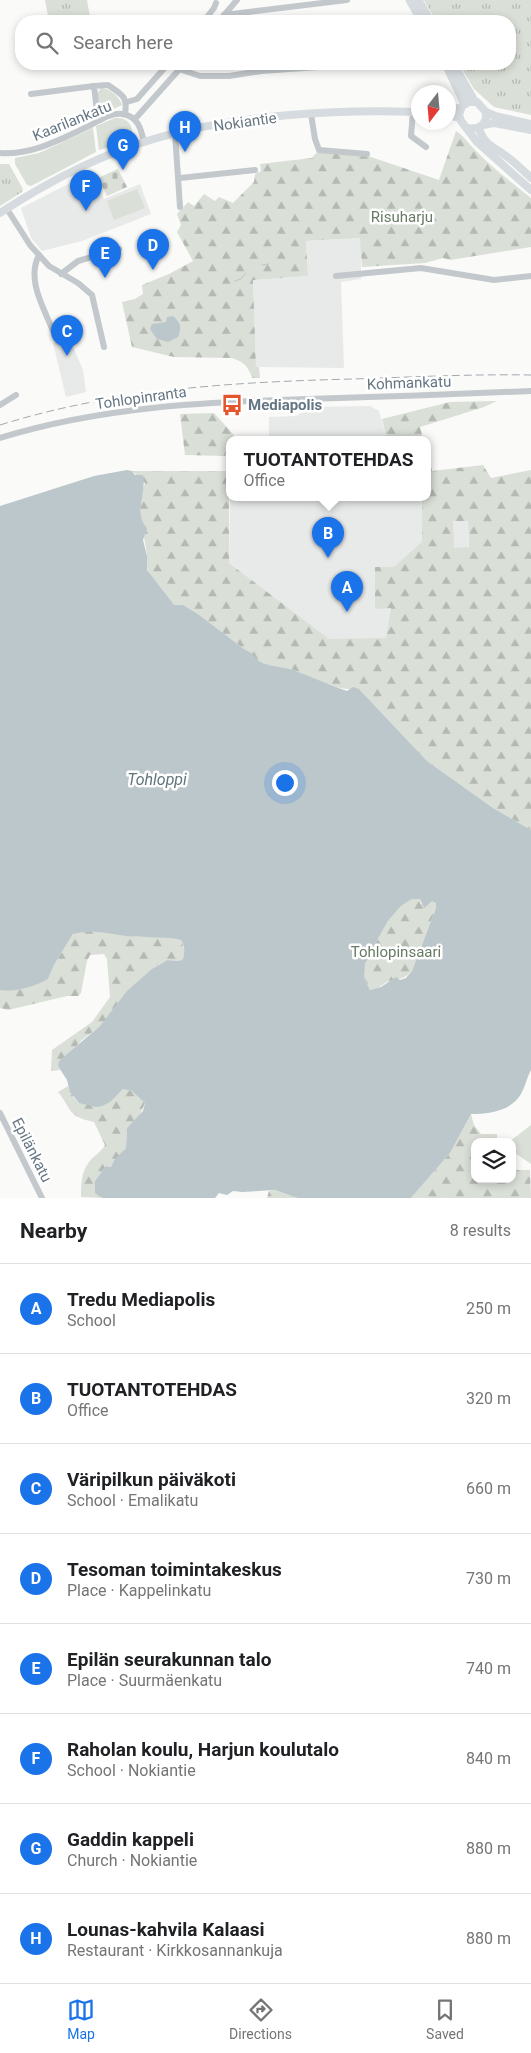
<!DOCTYPE html>
<html lang="en">
<head>
<meta charset="utf-8">
<style>
	:root { --surface:#fff; --page:#f6f6f6; --text:#202124; --muted:#757577; --line:#e0e0e0; --accent:#1a73e8 }
	body { margin:0; font-family:Roboto,sans-serif; background:var(--page); color:var(--text) }
	.controls { position:absolute; right:15px; bottom:15px; display:grid; overflow:hidden; border-radius:10px; box-shadow:0 2px 8px #0003 }
	.controls button { width:45px; height:45px; display:grid; place-items:center; padding:0; border:0; border-bottom:1px solid var(--line); background:var(--surface); color:var(--text); font:25px sans-serif }
	.compass { position:absolute; left:411px; top:85px; width:45px; height:45px; border-radius:50%; background:var(--surface); box-shadow:0 2px 8px #0003; rotate:196deg }
	.you { position:absolute; left:284px; top:782px; width:18px; height:18px; margin:-12px; border:4px solid #fff; border-radius:50%; background:#1a73e8; box-shadow:0 0 0 8px #1a73e833 }
	.badge { display:grid; place-items:center; width:32px; height:32px; border-radius:50%; background:var(--accent); color:#fff; font-size:16px; font-weight:700 }
	.pin { position:absolute; translate:-50% -41px; filter:drop-shadow(0 1px 2px #0008) }
	.pin::after { content:''; position:absolute; top:26px; width:18px; height:15px; background:inherit; clip-path:polygon(0 0,100% 0,50% 100%) }
	.popup { position:absolute; left:226px; top:436px; width:205px; height:65px; box-sizing:border-box; display:grid; place-content:center; border-radius:10px; background:var(--surface); filter:drop-shadow(0 1px 4px #0005); font-size:16px; white-space:nowrap; color:var(--muted) }
	.popup b { font-size:19px; color:var(--text) }
	.popup::after { content:''; position:absolute; left:50%; top:100%; margin-left:-10px; border:10px solid transparent; border-top-color:var(--surface) }
	.list { margin:0; padding:0; list-style:none }
	h2 { display:flex; justify-content:space-between; align-items:center; height:65px; margin:0; padding:0 20px; font-size:21px }
	h2 small { font-size:16px; font-weight:400; color:var(--muted) }
	.list li { display:grid; grid-template-columns:32px 1fr auto; gap:15px; align-items:center; box-sizing:border-box; height:90px; padding:0 20px; border-top:1px solid var(--line) }
	.list b { display:block; font-size:19px; white-space:nowrap }
	.list p { margin:0; font-size:16px; white-space:nowrap; color:var(--muted) }
	.list em { font-size:16px; font-style:normal; color:var(--muted) }
	.icon { flex:none; width:28px; height:28px; fill:none; stroke:currentColor; stroke-width:2; stroke-linecap:round; stroke-linejoin:round }
	.map { position:relative; flex:none; width:531px; height:1198px; overflow:hidden }
	.search { position:absolute; background:var(--surface); box-shadow:0 2px 8px #0003; left:15px; right:15px; top:15px; height:55px; display:flex; align-items:center; gap:12px; box-sizing:border-box; padding:0 18px; border-radius:20px; color:var(--muted); font-size:19px }
	.sheet { height:785px; background:var(--surface) }
	nav { display:flex; justify-content:space-around; align-items:center; box-sizing:border-box; height:70px; border-top:1px solid var(--line); background:var(--surface); font-size:14px; color:var(--muted) }
	nav a { display:grid; justify-items:center; gap:2px }
	nav .on { color:var(--accent) }
	.map>svg:first-child { display:block }
	.built { fill:#e8e9e9 }
	.green { fill:#dadfd7 }
	.forest { fill:url(#forest-firs); fill-rule:evenodd }
	.cemetery { fill:url(#cemetery-stones) }
	.park { fill:url(#park-tufts) }
	.water { fill:#bbc7cb; fill-rule:evenodd }
	.lines { fill:none; stroke-linecap:round; stroke-linejoin:round }
	.stream { stroke:#bbc7cb; stroke-width:1 }
	.minor { stroke:#c3c8cc; stroke-width:6 }
	.major { stroke:#d6dbdf; stroke-width:8 }
	.highway { stroke:#d6dbdf; stroke-width:9 }
	.rail { stroke:#a2aab0; stroke-width:1; stroke-dasharray:8 4; stroke-linecap:butt }
	.labels { text-anchor:middle; dominant-baseline:central; stroke-width:5; stroke-linejoin:round; paint-order:stroke }
	.street-label { font-size:15px; fill:#657683; stroke:#fff }
	.park-label { font-size:15px; fill:#687a64; stroke:#fff }
	.poi-label { font-size:15px; font-weight:bold; fill:#657683; stroke:#fff; text-anchor:start }
	.water-label { font-size:16px; font-style:italic; fill:#60757c; stroke:#fff }
</style>
</head>
<body>
<div class="map">
<svg width="531" height="1198" viewBox="0 0 531 1198">
	<defs>
		<pattern id="forest-firs" width="22" height="20" patternUnits="userSpaceOnUse" patternTransform="scale(1.25)"><rect width="22" height="20" fill="#dadfd7"/><path d="M5 1l3.5 6h-7zM16 11l3.5 6h-7z" fill="#b4b9b4"/></pattern>
		<pattern id="cemetery-stones" width="16" height="16" patternUnits="userSpaceOnUse" patternTransform="scale(1.25)"><rect width="16" height="16" fill="#dadfd7"/><path d="M2 7V4a2 2 0 0 1 4 0v3zM10 15v-3a2 2 0 0 1 4 0v3z" fill="#b4b9b4"/></pattern>
		<pattern id="park-tufts" width="24" height="20" patternUnits="userSpaceOnUse" patternTransform="scale(1.25)"><rect width="24" height="20" fill="#dadfd7"/><path d="M3 7l-1-3M5 7V3M7 7l1-3M15 17l-1-3M17 17v-4M19 17l1-3" fill="none" stroke="#b4b9b4"/></pattern>
	</defs>
	<rect width="100%" height="100%" fill="#fafaf8"/>
	<g class="built">
		<polygon points="92,172 104,199 140,184 151,214 82,241 42,251 31,238 21,208"/>
		<polygon points="361,238 361,279 341,282 344,368 256,367 253,280 308,276 306,241"/>
		<polygon points="69,337 83,370 86,392 66,397 53,343"/>
		<polygon points="370,406 379,411 387,439 269,439 269,417 296,416 312,407"/>
		<polygon points="467,496 470,583 424,660 328,639 229,563 230,497"/>
	</g>
	<g class="green">
		<path d="M101,88C109,88 120,97 122,105L103,114L101,112L97,94Z"/>
		<path d="M115,118C127,117 133,124 132,135L124,143L99,150L96,126Z"/>
		<polygon points="93,128 96,152 31,186 27,185 15,164 15,158 39,153"/>
		<polygon points="137,189 145,208 114,220 107,201"/>
		<polygon points="531,1125 531,1164 512,1151 512,1142 509,1142"/>
	</g>
	<g class="forest">
		<path d="M456,131C464,136 469,144 476,151C493,168 512,183 531,198V247L450,260L443,258L425,263L362,267L360,238L306,241L308,276L253,280L256,367H259L260,378H252C248,366 244,362 232,358L174,357L132,347L122,302L135,299L143,294L142,285L169,274L193,261L177,232L181,225L177,214L188,202L194,206L204,194L215,201L219,197L233,203L254,182L255,174L261,171L260,164L312,158L317,152L365,155L439,180Z"/>
		<polygon points="497,401 484,407 420,427 423,439 387,439 382,419 450,402"/>
		<polygon points="214,413 234,435 233,439 229,439 229,447 225,456 185,455 180,414"/>
		<path d="M427,452L432,471L483,465L491,478L531,470V830L493,808L427,761L359,689C335,692 315,677 293,670C282,666 269,667 259,661C253,657 252,652 244,649L198,614L183,605H174C165,595 153,583 148,571C146,566 148,560 147,555C144,532 135,506 145,483L132,471H229V563L329,639L386,638L391,608L375,609V567H394L422,542V501L420,497H427ZM453,521H468L469,547L454,548Z"/>
		<path d="M412,899H420L421,904H428L432,900L436,903V908L412,971C404,980 399,978 389,981C382,984 378,990 370,990L364,977V963L372,954L375,944L388,921L401,906Z"/>
		<polygon points="83,931 103,931 125,936 161,937 181,940 185,951 183,959 179,961 167,960 156,966 100,1026 82,1040 58,1066 60,1070 51,1071 52,1050 92,1022 110,997 107,959 104,954 90,955 87,961 81,993 78,996 67,996 8,1010 0,1008 0,990 48,979 54,965 73,934"/>
		<path d="M68,1086L74,1098L79,1103L115,1097L123,1089C131,1089 141,1096 145,1103L139,1117L127,1128L126,1148L111,1167L106,1166L95,1181L103,1198L81,1197C81,1185 81,1172 89,1162C94,1156 101,1152 105,1145L94,1122C66,1116 73,1110 58,1092Z"/>
		<polygon points="471,1114 474,1125 481,1134 497,1134 497,1142 475,1142 475,1179 512,1179 512,1175 517,1170 530,1170 531,1198 411,1198 450,1153"/>
		<polygon points="275,1190 298,1198 267,1198 269,1191"/>
	</g>
	<polygon class="cemetery" points="118,169 127,187 107,196 98,178"/>
	<g class="park">
		<polygon points="45,0 87,0 90,17 83,21 49,21"/>
		<polygon points="424,0 531,0 531,115 494,107 474,89 459,64 510,64 510,21 436,21"/>
		<polygon points="0,164 9,164 23,189 22,192 0,206"/>
	</g>
	<g class="water">
		<path d="M173,316C181,323 182,328 178,337L168,342L157,339L150,329L152,324L166,322L167,317Z"/>
		<path d="M127,470L132,471L135,475H143C147,492 133,514 147,528L143,540L147,556V570L174,605H183L198,614L244,649C252,652 253,656 259,661C269,667 282,666 293,670C311,676 328,685 347,691L353,687L359,689L427,761L493,808L531,830V1070C527,1077 526,1084 522,1092C513,1111 489,1114 471,1114L450,1153L411,1198H298L275,1190L242,1192L233,1191L227,1195L219,1193L215,1198H103L95,1193V1181L106,1166L111,1167L115,1159L126,1148L127,1128L143,1111L145,1103L132,1091L123,1089L110,1102L102,1106L96,1107L79,1103L70,1092L67,1080L58,1066L59,1061L100,1026L127,991L152,969L167,960L179,961L183,959C185,951 185,947 181,940C162,936 143,938 125,936C106,933 92,929 73,934L54,965L48,979C33,987 17,992 0,990V506L94,476ZM412,899H420L424,908L432,901L436,903V908L412,971L406,978L400,980L396,977L381,987L370,990L364,977L365,963L372,954L375,944L388,921L401,906Z"/>
	</g>
	<g class="lines">
		<g class="stream">
			<polyline points="262,265 268,264"/>
			<polyline points="235,281 241,279 246,273"/>
		</g>
		<g class="minor">
			<polyline points="224,15 347,0"/>
			<polyline points="204,21 214,8 216,3"/>
			<polyline points="219,21 237,0"/>
			<polyline points="387,64 410,66"/>
			<polyline points="179,69 200,76 229,76 261,71 362,64"/>
			<polyline points="31,94 94,86"/>
			<polyline points="127,102 137,99 168,64"/>
			<polyline points="413,112 411,136 426,147"/>
			<polyline points="311,114 315,139 319,150 367,154"/>
			<polyline points="135,119 184,64"/>
			<path d="M100,120L97,112L94,86L108,85C122,95 128,96 125,114"/>
			<polyline points="175,133 180,207"/>
			<path d="M0,153C32,155 59,140 87,127C97,122 111,112 122,114C138,116 141,129 144,142"/>
			<polyline points="180,178 255,170"/>
			<polyline points="7,209 30,245 49,266 78,283 92,295 104,347"/>
			<path d="M39,255C26,280 44,308 53,331"/>
			<polyline points="61,274 78,261 119,249"/>
			<polyline points="336,276 421,268 494,280 531,276"/>
			<polyline points="0,405 16,395"/>
			<path d="M0,438C100,407 204,402 307,399C382,397 456,394 531,391"/>
			<polyline points="0,1113 42,1198"/>
		</g>
		<g class="major">
			<polyline points="448,109 461,108"/>
			<polyline points="486,112 495,116 531,124"/>
			<polyline points="448,115 459,118"/>
			<polyline points="483,125 494,123 531,130"/>
			<path d="M467,128C479,130 487,125 486,112L477,102H469L462,106L459,115L461,121L477,142L531,190"/>
			<path d="M479,128C483,144 494,147 506,156C515,162 523,170 531,178"/>
			<path d="M0,213C49,181 101,154 157,138C236,115 337,109 418,112"/>
		</g>
		<g class="highway">
			<polyline points="410,0 422,21"/>
			<polyline points="418,0 430,21"/>
			<polyline points="446,64 465,104"/>
			<polyline points="453,64 474,101"/>
		</g>
		<path class="rail" d="M0,425C115,389 233,382 353,379C412,377 472,374 531,375"/>
	</g>
	<defs>
		<g id="bus-bare" transform="scale(1.725)"><path d="M-5-6H5V4H4V6H2V4H-2V6H-4V4H-5ZM-3.5-4V0h7V-4ZM-3.5 1.2v1.5H-2V1.2ZM2 1.2v1.5H3.5V1.2Z" fill="#e4572e" stroke="#fff" stroke-width="2.5" paint-order="stroke"/></g>
	</defs>
	<g fill-rule="evenodd">
		<use href="#bus-bare" x="232" y="405"/>
	</g>
	<g class="labels">
		<g class="street-label">
			<text transform="translate(72 121) rotate(-22)">Kaarilankatu</text>
			<text transform="translate(245 122) rotate(-8)">Nokiantie</text>
			<text transform="translate(409 383) rotate(-2)">Kohmankatu</text>
			<text transform="translate(141 398) rotate(-8)">Tohlopinranta</text>
			<text transform="translate(32 1150) rotate(63)">Epilänkatu</text>
		</g>
		<g class="park-label">
			<text x="402" y="217">Risuharju</text>
			<text x="396" y="952">Tohlopinsaari</text>
		</g>
		<g class="poi-label">
			<text x="248" y="405">Mediapolis</text>
		</g>
		<g class="water-label">
			<text x="157" y="779">Tohloppi</text>
		</g>
	</g>
</svg>
<div class="controls">
<button><svg class="icon" aria-label="layers" viewBox="0 0 24 24"><path d="M12 4l9 5-9 5-9-5zM3 14l9 5 9-5"/></svg></button>
</div>
<svg class="compass" viewBox="-18 -18 36 36"><path d="M0-13l5 13h-10z" fill="#e53935"/><path d="M0 13l5-13h-10z" fill="#757577"/></svg>
<div class="you"></div>
<div class="pin badge" style="left:347px;top:612px">A</div>
<div class="pin badge" style="left:328px;top:558px">B</div>
<div class="popup"><b>TUOTANTOTEHDAS</b>Office</div>
<div class="pin badge" style="left:67px;top:356px">C</div>
<div class="pin badge" style="left:153px;top:270px">D</div>
<div class="pin badge" style="left:105px;top:278px">E</div>
<div class="pin badge" style="left:86px;top:211px">F</div>
<div class="pin badge" style="left:123px;top:170px">G</div>
<div class="pin badge" style="left:185px;top:152px">H</div>
<div class="search"><svg class="icon" aria-label="search" viewBox="0 0 24 24"><circle cx="10" cy="10" r="6"/><path d="M15 15l6 6"/></svg>Search here</div>
</div>
<section class="sheet">
<h2>Nearby<small>8 results</small></h2>
<ul class="list">
<li><span class="badge">A</span><div><b>Tredu Mediapolis</b><p>School</p></div><em>250 m</em></li>
<li><span class="badge">B</span><div><b>TUOTANTOTEHDAS</b><p>Office</p></div><em>320 m</em></li>
<li><span class="badge">C</span><div><b>Väripilkun päiväkoti</b><p>School · Emalikatu</p></div><em>660 m</em></li>
<li><span class="badge">D</span><div><b>Tesoman toimintakeskus</b><p>Place · Kappelinkatu</p></div><em>730 m</em></li>
<li><span class="badge">E</span><div><b>Epilän seurakunnan talo</b><p>Place · Suurmäenkatu</p></div><em>740 m</em></li>
<li><span class="badge">F</span><div><b>Raholan koulu, Harjun koulutalo</b><p>School · Nokiantie</p></div><em>840 m</em></li>
<li><span class="badge">G</span><div><b>Gaddin kappeli</b><p>Church · Nokiantie</p></div><em>880 m</em></li>
<li><span class="badge">H</span><div><b>Lounas-kahvila Kalaasi</b><p>Restaurant · Kirkkosannankuja</p></div><em>880 m</em></li>
</ul>
</section>
<nav>
<a class="on"><svg class="icon" aria-label="map" viewBox="0 0 24 24"><path d="M3 6l6-2 6 2 6-2v14l-6 2-6-2-6 2zM9 4v14M15 6v14"/></svg>Map</a>
<a><svg class="icon" aria-label="directions" viewBox="0 0 24 24"><path d="M12 3l9 9-9 9-9-9zM9 14v-3h6M13 9l2 2-2 2"/></svg>Directions</a>
<a><svg class="icon" aria-label="saved" viewBox="0 0 24 24"><path d="M7 4h10v16l-5-4-5 4z"/></svg>Saved</a>
</nav>
</body>
</html>
